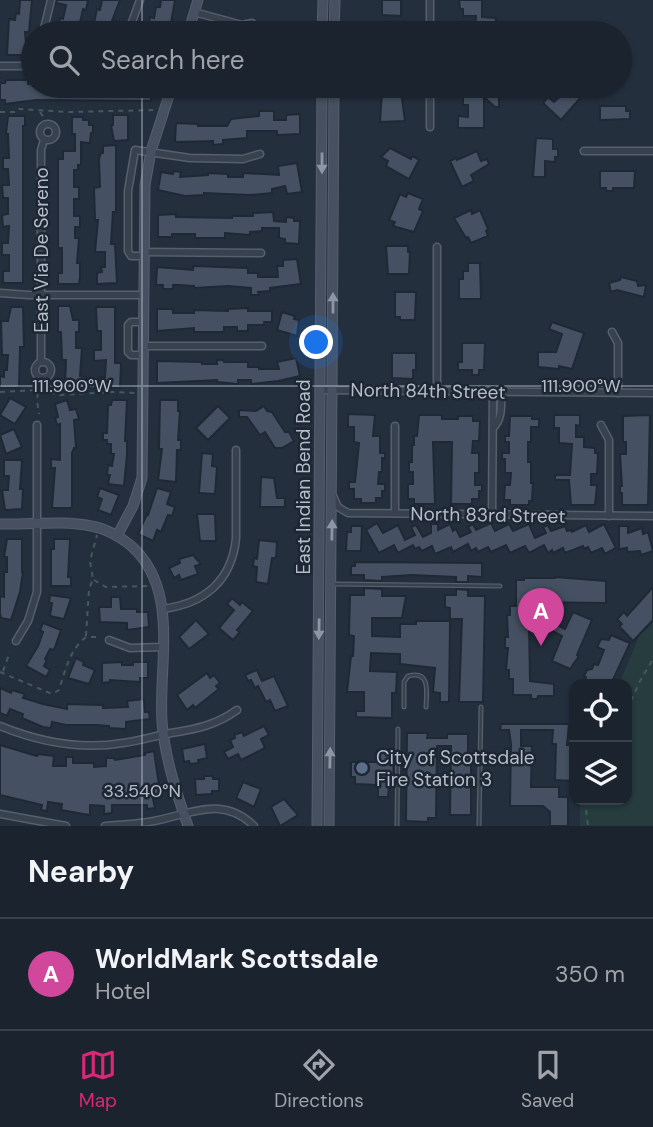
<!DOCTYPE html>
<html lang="en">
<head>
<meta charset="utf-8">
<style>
	:root { --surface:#1b232e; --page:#282f3a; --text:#f1f3f6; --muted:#a0a4aa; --line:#39404a; --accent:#db2777 }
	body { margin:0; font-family:"DM Sans",sans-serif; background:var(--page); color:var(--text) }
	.controls { position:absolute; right:21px; bottom:21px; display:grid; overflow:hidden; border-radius:14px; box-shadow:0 2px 5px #0004 }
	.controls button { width:63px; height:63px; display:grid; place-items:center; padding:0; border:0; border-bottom:2px solid var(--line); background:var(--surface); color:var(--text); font:35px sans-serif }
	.you { position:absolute; left:317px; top:343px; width:24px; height:24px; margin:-18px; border:5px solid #fff; border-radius:50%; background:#1a73e8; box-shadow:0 0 0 10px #1a73e833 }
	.badge { display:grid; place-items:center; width:46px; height:46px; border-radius:50%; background:var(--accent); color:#fff; font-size:23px; font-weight:700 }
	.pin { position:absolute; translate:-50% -58px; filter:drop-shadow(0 2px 4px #0008) }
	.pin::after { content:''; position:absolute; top:37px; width:24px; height:21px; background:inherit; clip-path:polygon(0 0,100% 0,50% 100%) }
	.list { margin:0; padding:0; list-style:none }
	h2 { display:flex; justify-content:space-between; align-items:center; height:91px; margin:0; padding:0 28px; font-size:30px }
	h2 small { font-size:23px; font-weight:400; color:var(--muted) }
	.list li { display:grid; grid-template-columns:46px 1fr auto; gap:21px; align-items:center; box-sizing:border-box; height:112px; padding:0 28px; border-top:2px solid var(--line) }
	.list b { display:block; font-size:26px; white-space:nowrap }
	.list p { margin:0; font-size:23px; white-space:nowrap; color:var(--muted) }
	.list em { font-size:23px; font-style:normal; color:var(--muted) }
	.icon { flex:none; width:38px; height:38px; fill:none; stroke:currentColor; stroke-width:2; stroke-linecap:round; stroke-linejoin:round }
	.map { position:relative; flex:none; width:653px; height:826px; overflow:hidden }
	.search { position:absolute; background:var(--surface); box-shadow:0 2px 5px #0004; left:21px; right:21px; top:21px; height:77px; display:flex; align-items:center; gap:18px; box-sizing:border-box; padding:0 24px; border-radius:38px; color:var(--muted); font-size:26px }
	.sheet { height:203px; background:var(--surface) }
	nav { display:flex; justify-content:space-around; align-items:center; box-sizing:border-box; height:98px; border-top:2px solid var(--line); background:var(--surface); font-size:19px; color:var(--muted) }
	nav a { display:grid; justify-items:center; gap:4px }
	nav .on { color:var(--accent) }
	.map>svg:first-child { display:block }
	.green { fill:#263c3f }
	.building { fill:#455162; stroke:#1f2835; stroke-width:2 }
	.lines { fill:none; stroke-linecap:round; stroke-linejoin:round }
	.lane-casing { stroke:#565f6c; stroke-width:5 }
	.street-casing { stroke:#565f6c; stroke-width:9 }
	.secondary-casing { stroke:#565f6c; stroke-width:11 }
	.path { stroke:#44595c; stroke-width:2; stroke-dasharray:5 5; stroke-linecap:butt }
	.lane { stroke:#38414e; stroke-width:2.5 }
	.street { stroke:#38414e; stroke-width:6 }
	.secondary { stroke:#465061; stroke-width:9 }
	.oneway { fill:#8e96a5 }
	.ticks { fill:none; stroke:#b4bcc9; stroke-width:2; stroke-opacity:0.45 }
	.service-dot { fill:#5c6f8a; stroke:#1d2633; stroke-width:2.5 }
	.labels { text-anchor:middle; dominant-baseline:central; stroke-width:5; stroke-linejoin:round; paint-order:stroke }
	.street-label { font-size:19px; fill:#b4bcc9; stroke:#1d2633 }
	.poi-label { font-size:19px; fill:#b4bcc9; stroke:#1d2633; text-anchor:start }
	.ticks-label { font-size:18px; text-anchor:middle; fill:#b4bcc9; stroke:#1d2633; stroke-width:5; stroke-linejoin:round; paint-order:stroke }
</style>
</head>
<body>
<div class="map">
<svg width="653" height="826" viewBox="0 0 653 826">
	<rect width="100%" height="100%" fill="#242f3e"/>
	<polygon class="green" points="653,623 653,826 580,826 580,800 627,800 627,684 619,684 639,636"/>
	<g class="building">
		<polygon points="20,0 32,0 29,32 25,32 27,55 7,55 9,19 15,20 16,13 19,14"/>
		<polygon points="57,0 88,0 86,10 83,9 78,32 58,28 60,18 63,19 66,5 56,3"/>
		<polygon points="102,0 120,0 112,21 116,22 114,33 93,28 97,9 100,10"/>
		<polygon points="161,0 175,0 171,23 169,22 168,28 157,26 156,29 163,29 163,33 143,33 144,27 148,28 150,17 154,18 156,7 160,7"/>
		<polygon points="382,0 401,0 401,16 382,15"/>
		<polygon points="459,0 482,0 482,17 496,18 495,29 475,27 476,16 463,16 463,9 460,9"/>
		<polygon points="6,80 28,80 28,84 33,84 33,86 151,86 151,101 36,100 5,104 5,100 0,100 0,83 5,83"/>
		<polygon points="571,87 582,96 561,120 543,103 548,97 554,102"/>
		<polygon points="382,91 401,91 405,121 380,122"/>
		<polygon points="491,94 499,94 499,107 495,107 484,97 484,128 458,128 458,116 468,117 468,105 463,105 463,96 491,96"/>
		<polygon points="600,106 626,106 626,111 630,111 630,119 600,120"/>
		<polygon points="259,111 274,111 274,120 286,120 286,115 300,114 300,134 277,135 277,131 247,131 247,138 223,140 223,144 213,145 213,141 175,142 176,123 198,124 198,126 227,126 231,119 259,116"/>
		<polygon points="113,115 128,115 128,140 114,141 111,125 113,125"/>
		<polygon points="8,116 25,116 25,126 23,126 23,283 3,283 3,271 9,271 9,255 2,255 2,243 8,243 9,226 3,227 2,215 8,214 8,198 3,198 2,185 9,185 8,169 3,169 3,158 9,158 8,134 6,134"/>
		<polygon points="72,117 83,117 83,120 89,120 89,125 93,125 93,133 91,133 90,143 81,142 81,165 78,165 78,170 74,170 74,187 79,187 79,199 74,199 74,216 80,216 80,227 75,227 75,238 79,238 77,263 80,263 80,278 79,284 58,284 58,273 62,273 62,248 58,248 58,159 63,159 63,151 75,151 75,134 72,134"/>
		<polygon points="536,138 553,139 553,149 558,149 558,157 555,157 555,162 545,161 545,177 533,177"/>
		<polygon points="116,145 116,212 113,212 111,244 115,244 117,283 97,284 97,273 102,272 101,267 105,267 105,252 95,252 98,220 95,220 94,188 100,187 99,159 101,153 103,153 103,146"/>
		<polygon points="390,148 411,159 412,156 419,160 409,179 386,166 388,161 381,157"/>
		<polygon points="477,151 481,161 487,159 489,164 471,175 474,181 462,187 450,161 456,158 457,160"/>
		<polygon points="297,163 302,192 287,194 285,186 272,189 272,193 250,195 204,193 204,195 185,196 158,190 161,172 173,174 174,171 181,172 180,177 208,175 208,173 228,174 228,177 243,177 243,173 279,175 278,166"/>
		<polygon points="600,171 635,171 634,188 613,188 613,191 606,191 606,188 600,188"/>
		<polygon points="408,193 423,199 419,209 423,211 414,232 393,226 395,222 389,220 400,194 406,197"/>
		<polygon points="471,210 472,214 480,210 488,229 486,231 488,236 471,243 468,237 466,238 454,218"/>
		<polygon points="273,212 274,221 286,222 286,217 294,218 294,221 300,221 299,244 285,243 285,239 279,238 279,228 262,228 262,231 250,232 250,235 225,233 225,238 195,238 195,234 172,234 172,237 158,237 158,215 176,214 176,217 232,218 232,216 253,216 253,213"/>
		<polygon points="386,246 408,246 408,252 410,252 409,274 388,274"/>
		<polygon points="297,259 301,284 270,288 270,291 258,292 259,295 251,295 251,288 228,286 194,288 194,286 178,285 173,285 173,289 163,289 163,285 156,285 157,267 193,270 193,266 248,268 248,273 258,273 258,277 278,277 277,266 283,266 283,260"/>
		<polygon points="468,263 480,263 481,299 459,299 459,279 463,279 463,271 468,271"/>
		<polygon points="621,277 637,281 638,286 646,285 644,297 617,290 611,292 609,283 620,280"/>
		<polygon points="395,292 416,292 415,320 400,320 400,317 395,317"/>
		<polygon points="58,306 70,306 73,320 79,320 79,332 76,332 76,348 82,348 80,376 86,377 86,388 65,388 66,360 62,360 61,332 58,332"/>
		<polygon points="11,307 23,307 24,347 20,347 19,388 0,388 0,376 4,377 4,370 7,370 8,355 2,355 1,321 8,321"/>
		<polygon points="96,307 115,307 115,363 121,363 120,388 99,388 99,377 105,377 106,360 94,361 94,350 101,350 101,331 97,331"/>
		<polygon points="248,308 248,311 272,311 272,322 264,322 264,325 248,325 248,331 237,331 237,327 224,327 224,332 194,332 194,328 157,331 157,309 173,309 173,313 194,313 194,310 228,311 228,309"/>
		<polygon points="282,312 295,316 294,319 299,320 297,336 277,330"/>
		<polygon points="552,322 584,333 572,369 559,366 559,369 538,367 538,352 556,352 562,334 549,329"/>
		<polygon points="462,343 485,343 484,370 479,370 479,375 472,375 472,370 458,370 458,362 462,362"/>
		<polygon points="392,353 416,353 416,370 413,370 413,379 392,378"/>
		<polygon points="296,358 300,376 278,381 251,384 251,380 238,380 238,384 217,382 217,380 157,383 157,361 202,362 202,364 217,364 217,360 224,360 224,362 248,362 248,367 259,367 259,369 279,369 277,362"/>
		<polygon points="10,398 26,407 15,424 0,415"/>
		<polygon points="67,400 70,410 76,409 79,419 74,420 76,448 74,448 72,453 72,508 52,508 55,468 51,468 51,459 60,460 60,424 57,425 55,418 58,417 55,404"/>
		<polygon points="112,400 127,400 125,441 127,441 127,454 124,486 108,484 110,475 107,475 108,465 112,466 114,454 111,454 111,444 107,444 107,440 103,440 103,433 107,433 108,405 111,405"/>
		<polygon points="160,400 178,400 178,411 180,411 178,440 181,440 181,450 177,450 176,482 158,480 162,449 159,449"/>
		<polygon points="218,406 230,418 208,440 196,428"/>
		<polygon points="264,406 267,411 272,412 285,432 289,432 294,441 282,448 275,448 265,432 260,435 247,417 239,417 239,410 256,411"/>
		<polygon points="348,414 375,415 373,436 380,436 380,453 385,453 385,459 382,458 382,472 379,472 378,484 385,484 385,491 382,491 382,498 376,498 376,503 361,503 361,499 354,499 354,489 349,489 349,482 355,482 359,443 354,442 354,427 348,427"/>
		<polygon points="419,415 442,415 442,419 458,419 458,416 473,416 473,421 480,421 479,441 473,441 472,453 479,453 479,473 475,473 475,485 482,485 482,491 479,491 479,499 472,499 472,504 451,504 452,442 433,442 435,504 414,504 414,499 408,499 408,484 413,484 413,472 409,472 409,462 412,462 412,445 414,445 414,436 417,436"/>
		<polygon points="554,415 580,415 580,426 576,425 576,437 584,437 584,447 595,448 595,453 598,453 597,474 591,474 591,485 597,485 595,505 571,505 569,480 555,480 555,475 570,475 572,444 559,443 559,428 554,428"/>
		<polygon points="650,415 648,505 622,505 622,493 620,493 620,486 622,486 620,454 626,454 626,442 623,442 623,416"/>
		<polygon points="510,416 532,416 532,419 539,419 539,427 531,427 531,442 528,442 528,462 531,462 531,483 533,483 532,501 529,501 529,505 510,505 510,500 504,500 505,485 510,485 511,473 505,473 505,459 502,459 502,453 509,453 509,442 505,442 505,436 509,436"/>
		<polygon points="14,429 22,447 6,454 0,435"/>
		<polygon points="202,453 213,454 212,466 217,467 215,494 199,493"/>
		<polygon points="4,460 22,460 20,489 23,489 22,509 5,510 2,490 8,490 9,476 4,476"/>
		<polygon points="261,477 274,478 277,498 285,498 285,507 260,507"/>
		<polygon points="100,488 119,495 111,515 98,510 102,499 97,497"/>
		<polygon points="157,488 171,492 167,504 175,507 172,516 168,515 161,532 157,530 153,541 138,534 147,514 148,515"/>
		<polygon points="197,514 215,514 216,541 200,541"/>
		<polygon points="377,523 383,533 398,525 405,540 415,535 411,527 416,525 423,537 431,533 431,524 438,524 438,530 450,524 453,531 456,529 460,537 471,532 468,527 473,524 476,530 491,523 495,531 509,524 513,531 529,524 535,538 546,533 543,527 548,525 551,531 565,526 567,531 571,530 572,532 586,525 589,532 604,524 616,548 605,554 602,548 591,553 588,547 584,549 583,546 565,553 563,548 553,553 552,550 548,553 544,545 529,553 525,546 510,553 506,545 491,552 488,547 478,552 476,548 471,551 468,544 453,552 451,547 435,554 432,546 422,551 419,547 415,549 413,545 398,553 394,545 379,553 366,530"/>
		<polygon points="351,526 362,526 361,551 346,551 347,532 351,532"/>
		<polygon points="619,526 628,526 628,533 642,528 643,534 648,532 653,551 641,555 640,551 627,552 627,548 619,549"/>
		<polygon points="7,539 22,539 22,572 23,572 20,592 11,620 1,618 0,613 0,596 4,597 4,572 7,572 7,557 4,557"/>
		<polygon points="54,539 70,539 68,577 71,577 71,586 51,586 51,549 54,549"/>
		<polygon points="259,540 277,542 276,558 272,558 268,584 256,582 257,567 253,566 254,558 257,559"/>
		<polygon points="193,555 201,564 195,566 198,574 181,580 179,575 174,578 169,568 180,563 179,559"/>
		<polygon points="355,562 482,563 482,577 468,576 468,582 456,582 456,577 412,575 382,577 382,581 364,580 364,575 351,575 351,566 355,566"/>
		<polygon points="555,577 606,581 606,603 532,602 531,623 529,623 530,681 554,684 554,696 538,696 537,699 531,699 531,695 513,695 513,679 509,679 509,670 506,670 508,648 505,648 505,637 508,637 507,615 510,615 510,606 516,606 516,580 524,580 524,578 555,578"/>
		<polygon points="653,587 653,620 633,641 619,626 622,624 617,619 624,612 627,616"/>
		<polygon points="364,588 382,589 382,596 406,596 402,618 372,618 372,636 400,637 400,624 416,624 416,621 450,621 449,702 440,702 440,693 433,692 435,668 400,664 400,654 371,653 370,671 397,672 396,693 392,693 392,718 356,717 356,711 364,711 364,692 347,692 351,656 353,656 354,636 349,635 350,595 364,595"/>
		<polygon points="456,589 468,590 468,596 485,596 483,702 459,702 462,619 450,619 450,608 445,607 445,595 456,595"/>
		<polygon points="50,595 71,598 64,619 50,616 52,603 49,603"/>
		<polygon points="111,597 120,597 121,609 137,609 137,612 148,612 149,627 127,630 127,623 100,622 99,607 111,607"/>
		<polygon points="232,598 240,605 242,602 253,611 237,630 240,632 233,640 219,628 234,610 227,604"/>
		<polygon points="573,612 592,620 577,655 579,656 570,669 552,661 562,636 552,631 555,624 565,629"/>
		<polygon points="196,620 209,634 189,649 179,637"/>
		<polygon points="43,623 61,630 54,650 50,649 45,659 47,660 44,666 50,670 46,677 26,666 38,646 43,632 40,630"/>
		<polygon points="611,635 630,643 611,684 585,684 586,677 584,676 587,670 592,669 594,664 598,665 604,650 597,647 601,639 609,640"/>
		<polygon points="76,658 84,662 83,665 95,670 89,684 68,678"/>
		<polygon points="122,662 122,665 133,665 133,662 148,662 148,678 140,678 140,682 110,680 110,682 102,683 102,663"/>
		<polygon points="257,670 262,681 274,676 288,706 275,711 270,700 266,702 258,686 255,688 251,680 248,681 245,675"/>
		<polygon points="207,673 210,678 214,675 220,683 216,686 219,689 195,708 193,705 187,710 177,695"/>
		<polygon points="0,688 11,693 12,690 25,694 23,698 43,704 67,709 67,704 103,705 103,708 128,707 127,701 144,699 145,712 149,712 150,719 126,722 126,729 109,728 109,726 96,725 66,725 52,722 51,728 43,727 22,718 23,714 10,709 7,716 0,713"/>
		<polygon points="501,724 569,724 567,745 574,745 574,781 555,780 556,744 552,744 553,730 521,730 521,746 532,746 531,787 559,787 559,797 568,797 568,826 550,826 550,812 543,806 510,806 511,744 509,730 500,730"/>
		<polygon points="264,726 269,735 261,739 265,748 241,760 238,754 228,759 224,752 233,747 230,740 235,738 234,735 242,732 244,736"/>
		<polygon points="407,733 428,733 427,738 447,738 447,734 468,734 468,754 470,754 471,763 471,815 450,815 451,746 437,746 436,818 428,818 428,822 406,821"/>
		<polygon points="205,744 207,758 198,760 199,763 190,764 189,761 184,762 182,749"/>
		<polygon points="0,745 37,756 38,754 54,756 53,766 66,766 66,757 73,757 73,763 94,763 94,767 106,766 106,758 114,758 115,760 145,755 145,753 154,751 161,798 153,799 155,808 147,809 147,805 112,805 112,813 104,814 104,806 90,805 90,815 83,814 61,810 62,804 48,802 47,811 41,810 42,805 0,795"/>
		<polygon points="394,749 393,786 389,785 388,797 378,797 378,785 355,784 355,777 351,777 351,762 376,762 377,750"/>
		<polygon points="204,776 213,776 213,779 219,779 219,791 212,791 212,794 196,795 195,779 204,779"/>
		<polygon points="243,782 261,789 254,807 236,798"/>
		<polygon points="284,799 298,815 280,826 271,807"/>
	</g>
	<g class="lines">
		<g class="lane-casing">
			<g id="lane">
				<polyline points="332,584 500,586"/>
				<path d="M404,707V682L408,676C430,670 427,690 426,707"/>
				<polyline points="397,826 398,729"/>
				<polyline points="479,826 481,707"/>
			</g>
		</g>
		<g class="street-casing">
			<g id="street">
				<polyline points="194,12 242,25 252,23"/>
				<polyline points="43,33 51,0"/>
				<polyline points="128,33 140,0"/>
				<polyline points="430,33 430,0"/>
				<polyline points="0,66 33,66"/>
				<circle cx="48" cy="132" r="8"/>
				<polyline points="430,127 430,86"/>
				<polyline points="584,151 653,151"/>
				<polyline points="144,252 261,253"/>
				<polyline points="144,256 131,256 128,251 128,191 135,150 190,158 243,159 260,154"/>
				<polyline points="0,293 28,295 144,295"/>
				<polyline points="612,332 618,343 618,393"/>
				<polyline points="144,346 262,346"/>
				<polyline points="144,355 131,355 128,352 128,325 131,322 144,322"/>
				<polyline points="41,361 41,150 44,140"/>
				<circle cx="43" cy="370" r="8"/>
				<polyline points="321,390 653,393"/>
				<polyline points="437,390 437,247"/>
				<polyline points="601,425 609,440 609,516"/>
				<polyline points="395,426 395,513"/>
				<path d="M493,428C503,419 501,404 501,391"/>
				<polyline points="333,496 338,507 348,513 653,516"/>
				<polyline points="492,515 493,391"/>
				<path d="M162,609C204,604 232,581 236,538V450"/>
				<polyline points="109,640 130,648 162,647"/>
				<polyline points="16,641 28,621 37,592 37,425"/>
				<path d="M0,726C39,742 81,750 123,743C139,741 155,736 171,733C197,729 216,725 237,710"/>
				<polyline points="0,814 66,826"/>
				<path d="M105,826C121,825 138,824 154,821C191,814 222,795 254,826"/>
			</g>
		</g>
		<g class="secondary-casing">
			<g id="secondary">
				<polyline points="188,33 198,0"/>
				<polyline points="322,33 323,0"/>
				<polyline points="334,33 335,0"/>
				<polyline points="203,86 242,92 313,92 323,86"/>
				<path d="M0,524C30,525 62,520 91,526C104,528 119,536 129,544C181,587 158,664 162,722C165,758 176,792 188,826"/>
				<polyline points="117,536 133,506 142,478 145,185 151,151 172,86"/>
				<polyline points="317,826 322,86"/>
				<polyline points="329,826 334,86"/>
			</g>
		</g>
		<g class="path">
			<polyline points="0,112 17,112 19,109 68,112 157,110"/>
			<polyline points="40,112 45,119"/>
			<polyline points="39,383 37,400 39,414"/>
			<polyline points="0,392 37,390 61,395 112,392 136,393"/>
			<polyline points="94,580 106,587 148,586"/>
			<polyline points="86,636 89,589 93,579 90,561 97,535"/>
			<polyline points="3,671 10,652"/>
			<path d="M0,672L52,694L59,690C65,671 70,649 86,637H96"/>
			<polyline points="627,710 640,681 653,659"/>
			<polyline points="585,800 588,826"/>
		</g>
		<use href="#lane" class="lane"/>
		<use href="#street" class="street"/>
		<use href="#secondary" class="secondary"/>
	</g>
	<defs><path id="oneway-solid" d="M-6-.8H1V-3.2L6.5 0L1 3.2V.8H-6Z" transform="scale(1.75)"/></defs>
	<g class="oneway">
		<use href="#oneway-solid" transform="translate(322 163) rotate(90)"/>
		<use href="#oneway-solid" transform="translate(333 303) rotate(-90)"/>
		<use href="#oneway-solid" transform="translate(332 530) rotate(-89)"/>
		<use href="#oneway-solid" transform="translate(319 629) rotate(91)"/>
		<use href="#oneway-solid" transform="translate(330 758) rotate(-89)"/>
	</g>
	<path class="ticks" d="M142,0V33M142,86V826M0,386H653"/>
	<circle class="service-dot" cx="362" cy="768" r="7"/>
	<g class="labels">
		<g class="street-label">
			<text transform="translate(41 250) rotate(-90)">East Via De Sereno</text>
			<text transform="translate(428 391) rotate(1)">North 84th Street</text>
			<text transform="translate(303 477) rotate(-90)">East Indian Bend Road</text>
			<text transform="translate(488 515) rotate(1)">North 83rd Street</text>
		</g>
		<g class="poi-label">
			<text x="376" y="757">City of Scottsdale<tspan x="376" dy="22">Fire Station 3</tspan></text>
		</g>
	</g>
	<g class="ticks-label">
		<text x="581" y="392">111.900°W</text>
		<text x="72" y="392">111.900°W</text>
		<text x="142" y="797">33.540°N</text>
	</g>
</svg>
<div class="controls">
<button><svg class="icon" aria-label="locate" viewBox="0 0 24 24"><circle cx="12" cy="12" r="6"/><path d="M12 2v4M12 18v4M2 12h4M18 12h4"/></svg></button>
<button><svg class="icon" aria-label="layers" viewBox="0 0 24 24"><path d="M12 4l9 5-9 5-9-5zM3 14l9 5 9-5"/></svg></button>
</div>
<div class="you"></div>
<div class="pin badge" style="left:541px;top:646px;background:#d1479c">A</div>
<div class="search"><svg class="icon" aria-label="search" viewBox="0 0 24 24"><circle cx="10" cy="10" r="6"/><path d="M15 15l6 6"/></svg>Search here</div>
</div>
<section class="sheet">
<h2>Nearby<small></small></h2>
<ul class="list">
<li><span class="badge" style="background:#d1479c">A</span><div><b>WorldMark Scottsdale</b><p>Hotel</p></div><em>350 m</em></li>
</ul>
</section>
<nav>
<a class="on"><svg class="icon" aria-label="map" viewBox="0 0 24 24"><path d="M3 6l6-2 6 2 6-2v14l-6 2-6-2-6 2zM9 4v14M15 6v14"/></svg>Map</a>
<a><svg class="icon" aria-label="directions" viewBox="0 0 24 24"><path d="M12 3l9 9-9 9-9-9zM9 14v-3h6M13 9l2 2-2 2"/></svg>Directions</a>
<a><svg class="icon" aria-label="saved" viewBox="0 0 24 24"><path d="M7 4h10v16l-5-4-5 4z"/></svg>Saved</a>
</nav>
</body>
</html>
